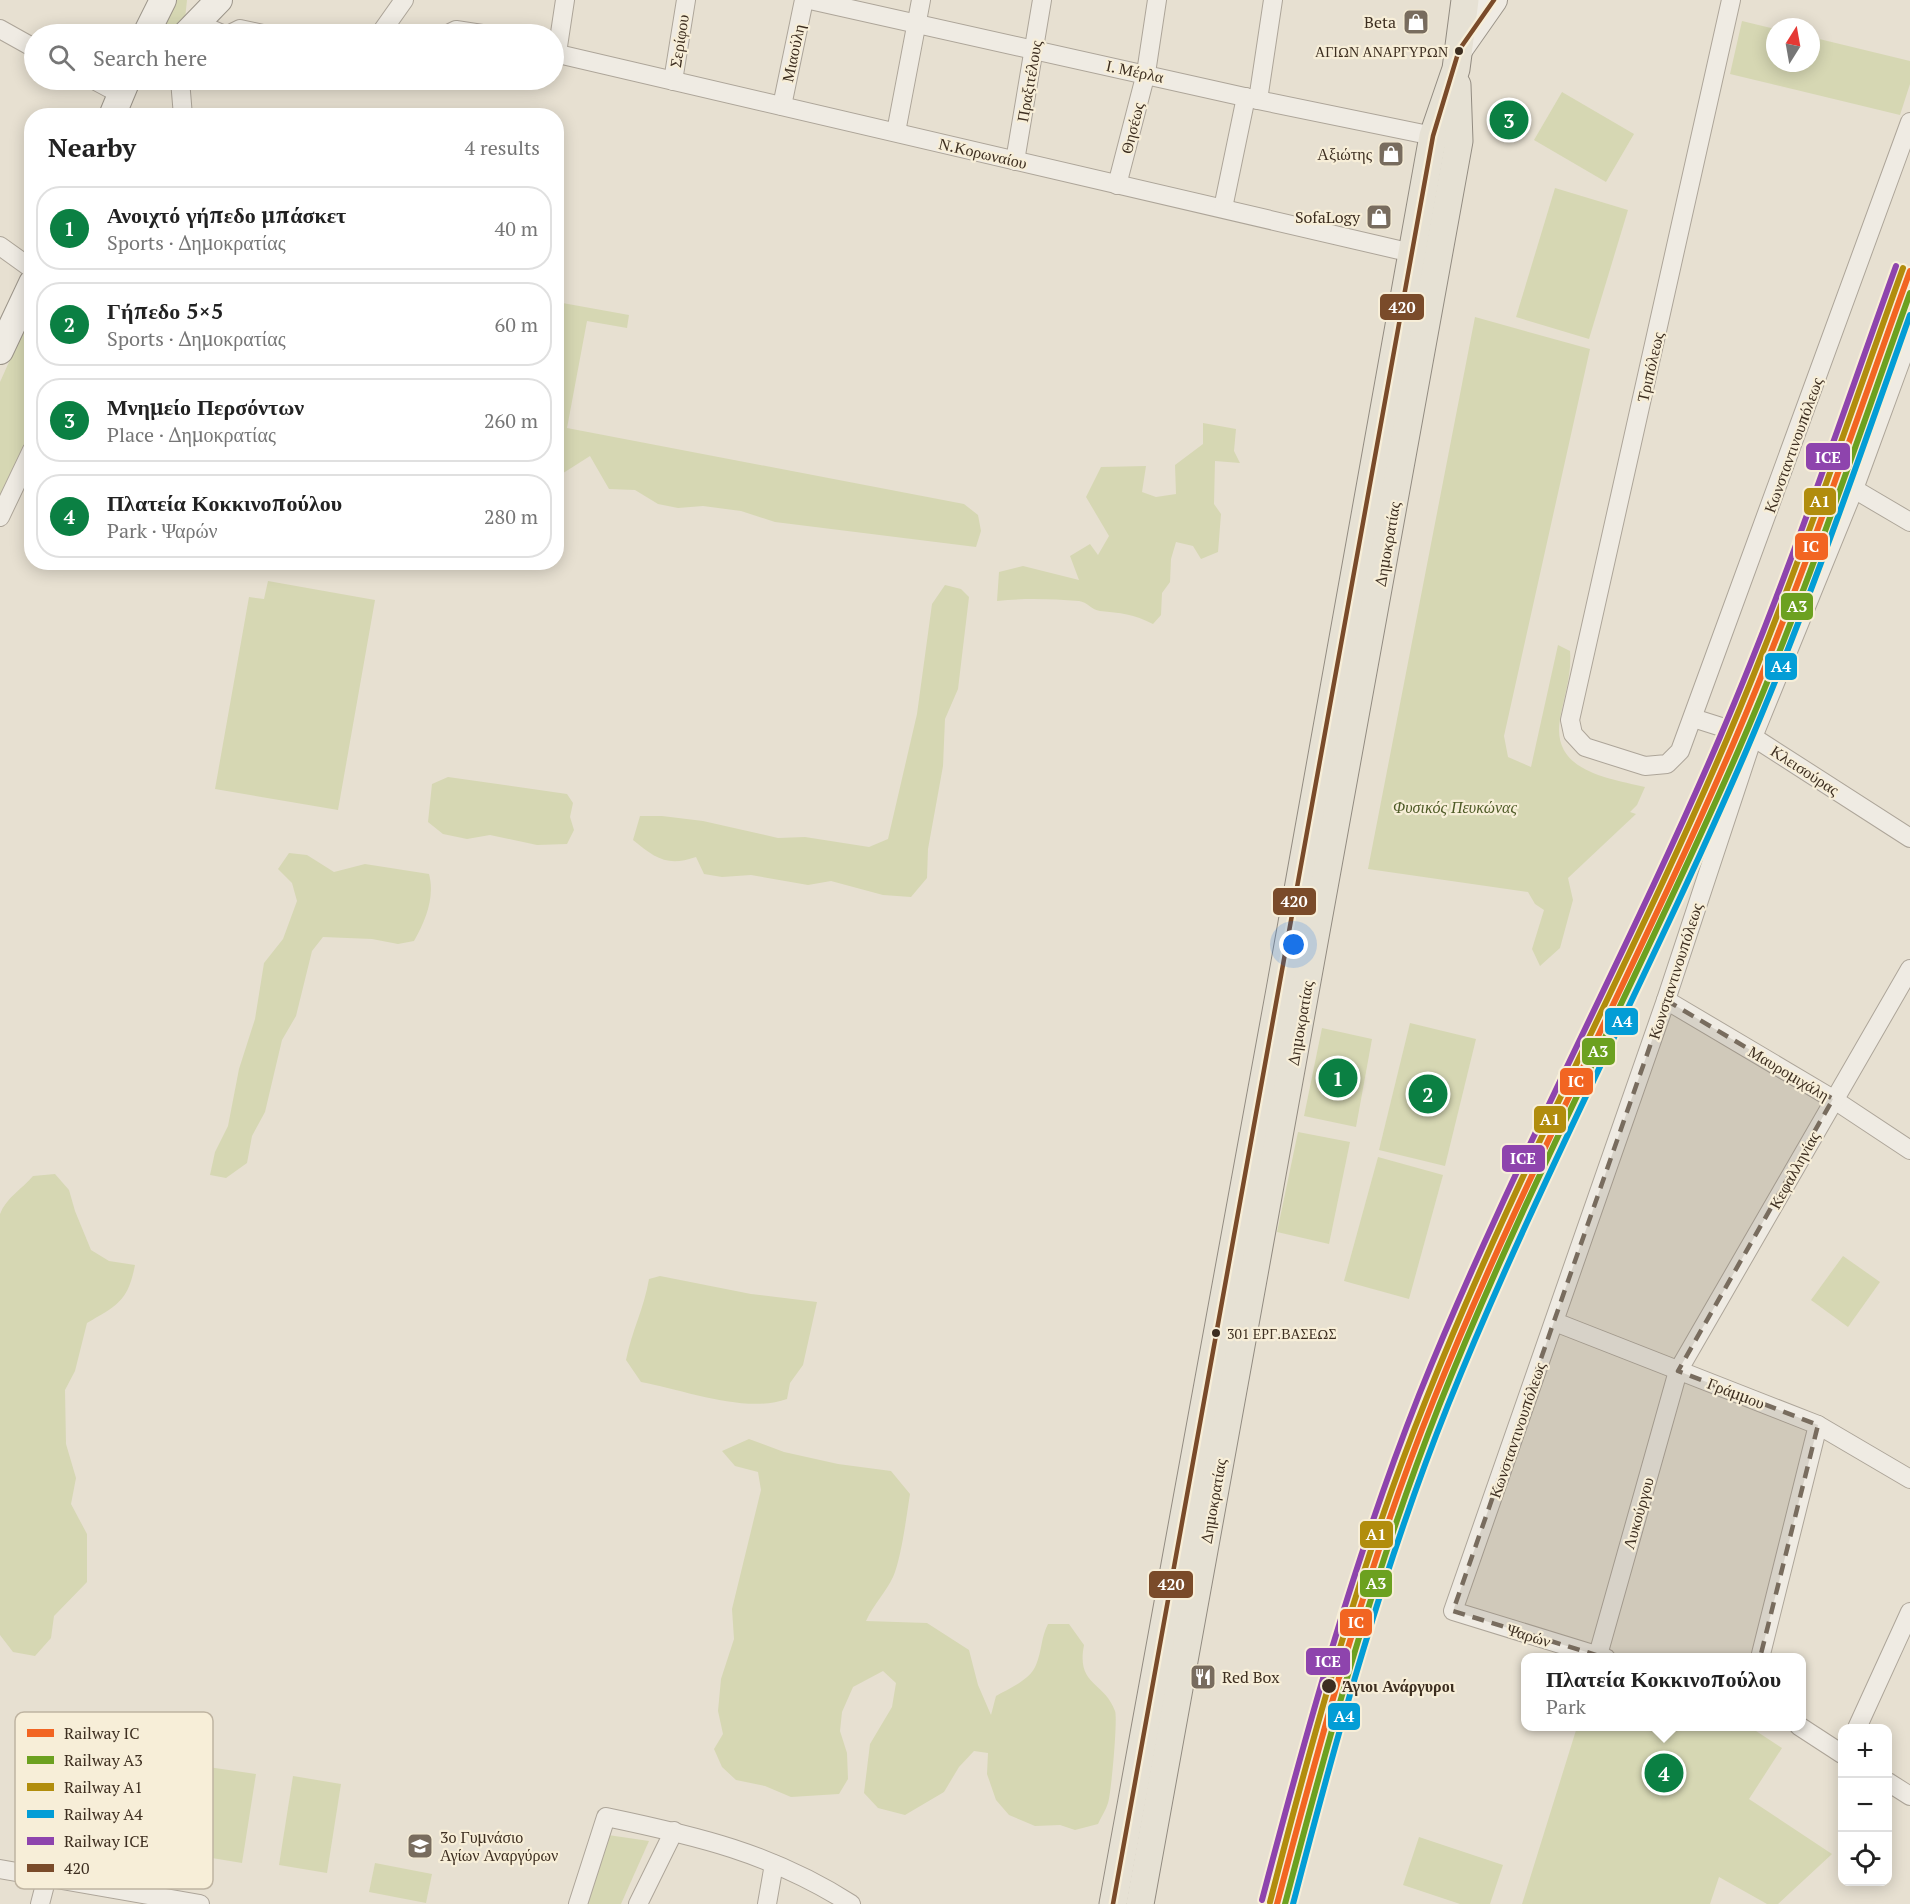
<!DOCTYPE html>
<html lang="en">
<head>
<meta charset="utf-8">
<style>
	:root { --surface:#fff; --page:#f6f6f6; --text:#222; --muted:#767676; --line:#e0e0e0; --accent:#0b8043 }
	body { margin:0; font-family:"PT Serif",serif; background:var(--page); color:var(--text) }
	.controls { position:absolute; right:18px; bottom:18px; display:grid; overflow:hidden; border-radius:12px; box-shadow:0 3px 15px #0003 }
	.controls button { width:54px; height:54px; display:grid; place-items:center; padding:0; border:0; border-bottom:2px solid var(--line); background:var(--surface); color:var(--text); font:30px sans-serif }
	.compass { position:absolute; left:1766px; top:18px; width:54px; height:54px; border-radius:50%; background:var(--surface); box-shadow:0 3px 15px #0003; rotate:11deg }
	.you { position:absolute; left:1294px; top:945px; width:21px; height:21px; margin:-15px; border:4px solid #fff; border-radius:50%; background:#1a73e8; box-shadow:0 0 0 9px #1a73e833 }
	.badge { display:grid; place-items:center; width:39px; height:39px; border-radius:50%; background:var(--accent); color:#fff; font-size:20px; font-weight:700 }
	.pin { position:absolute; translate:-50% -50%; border:3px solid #fff; box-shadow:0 2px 6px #0006 }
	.popup { position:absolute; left:1521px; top:1653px; width:285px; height:78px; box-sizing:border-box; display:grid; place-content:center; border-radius:12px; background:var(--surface); filter:drop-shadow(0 2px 4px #0005); font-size:20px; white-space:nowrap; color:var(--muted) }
	.popup b { font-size:22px; color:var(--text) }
	.popup::after { content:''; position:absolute; left:50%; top:100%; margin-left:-12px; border:12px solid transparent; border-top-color:var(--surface) }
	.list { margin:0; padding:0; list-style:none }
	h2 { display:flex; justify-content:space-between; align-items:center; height:78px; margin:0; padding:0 24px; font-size:26px }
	h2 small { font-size:20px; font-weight:400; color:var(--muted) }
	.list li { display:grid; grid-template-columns:39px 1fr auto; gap:18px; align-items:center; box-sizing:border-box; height:84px; margin:0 12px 12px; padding:0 12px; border:2px solid var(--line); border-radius:24px }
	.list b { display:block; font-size:22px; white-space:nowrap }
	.list p { margin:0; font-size:20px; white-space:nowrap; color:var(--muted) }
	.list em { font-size:20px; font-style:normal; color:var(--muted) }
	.icon { flex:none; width:33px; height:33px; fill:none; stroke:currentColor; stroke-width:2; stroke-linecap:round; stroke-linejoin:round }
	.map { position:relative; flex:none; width:1910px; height:1904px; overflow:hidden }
	.search { position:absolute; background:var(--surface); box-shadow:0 3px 15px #0003; left:24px; top:24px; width:540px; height:66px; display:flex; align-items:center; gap:15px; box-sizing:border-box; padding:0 21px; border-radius:33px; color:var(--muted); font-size:22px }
	.panel { position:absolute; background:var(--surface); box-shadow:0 3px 15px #0003; left:24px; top:108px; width:540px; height:462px; border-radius:24px }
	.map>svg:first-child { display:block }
	.green { fill:#d6d7b3 }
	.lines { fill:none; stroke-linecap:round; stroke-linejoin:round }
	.street-casing { stroke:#ada599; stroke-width:20 }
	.secondary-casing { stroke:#9c958a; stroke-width:28 }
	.primary-casing { stroke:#928b80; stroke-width:29 }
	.street { stroke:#efebe3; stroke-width:18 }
	.secondary { stroke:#efebe3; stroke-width:26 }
	.primary { stroke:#e6e1d4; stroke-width:27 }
	.bus-1-casing { stroke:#f7eed8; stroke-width:9 }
	.bus-1 { stroke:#7a4b2a; stroke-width:4.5 }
	.rail-1-casing { stroke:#f7eed8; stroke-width:10 }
	.rail-2-casing { stroke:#f7eed8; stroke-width:10 }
	.rail-3-casing { stroke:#f7eed8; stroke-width:10 }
	.rail-4-casing { stroke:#f7eed8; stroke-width:10 }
	.rail-5-casing { stroke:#f7eed8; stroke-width:10 }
	.rail-1 { stroke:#f26522; stroke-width:6 }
	.rail-2 { stroke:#6ca120; stroke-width:6 }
	.rail-3 { stroke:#b18d0d; stroke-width:6 }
	.rail-4 { stroke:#039dd6; stroke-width:6 }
	.rail-5 { stroke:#8e44ad; stroke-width:6 }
	.marked { fill:#786c5e; fill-opacity:0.2; stroke:#786c5e; stroke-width:4.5; stroke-dasharray:12 8; stroke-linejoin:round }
	.bus-dot { fill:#3d2e20; stroke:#f7eed8; stroke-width:2 }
	.labels { text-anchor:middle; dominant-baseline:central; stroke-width:4.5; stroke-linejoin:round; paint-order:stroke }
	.bus-label { font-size:14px; fill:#3d2e20; stroke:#f7eed8; text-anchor:end }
	.poi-label { font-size:16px; fill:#3d2e20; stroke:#f7eed8; text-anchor:end }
	.street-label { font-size:16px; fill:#3d2e20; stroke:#f7eed8 }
	.park-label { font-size:16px; font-style:italic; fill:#4d5a26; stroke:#f7eed8 }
	.stop-label { font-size:16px; font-weight:bold; fill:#3d2e20; stroke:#f7eed8; text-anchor:start }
	.key { fill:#f7eed8; stroke:#bfb4a1; stroke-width:1.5 }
	.key-label { font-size:16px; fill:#3d2e20 }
	.line-badge { stroke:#f7eed8; stroke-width:2 }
	.badge-label { font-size:16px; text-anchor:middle; font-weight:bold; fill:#fff }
</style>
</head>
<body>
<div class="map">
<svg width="1910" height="1904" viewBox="0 0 1910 1904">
	<rect width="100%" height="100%" fill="#e7e0d1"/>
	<g class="green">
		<polygon points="175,0 187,0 185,19 173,34 159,34"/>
		<polygon points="1742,21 1775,29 1775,63 1811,63 1811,37 1910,61 1910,84 1900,115 1730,74"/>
		<polygon points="1562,92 1634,134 1606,182 1534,140"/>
		<polygon points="1555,188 1628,210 1589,339 1516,317"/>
		<polygon points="557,302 629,315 627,328 587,321 567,428 964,504 978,515 981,531 976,547 775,522 741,511 703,506 678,508 658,504 635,490 609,489 590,456 557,477"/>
		<polygon points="31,313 31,434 0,500 0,382"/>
		<path d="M1475,317L1590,349L1504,736L1508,757L1531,767L1558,645L1570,651C1572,675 1564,696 1560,719C1551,771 1607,778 1645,787L1637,805L1630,812L1636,814L1568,878L1573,900L1560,948L1540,966L1532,949L1544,910L1535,904L1528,892L1368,869Z"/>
		<path d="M1203,423L1236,429L1234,451L1240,463L1215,461L1214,504L1221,514L1218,552L1201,559L1193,546L1176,542L1171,559L1170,582L1162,593L1161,615L1153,624C1134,614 1120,613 1100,611C1092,610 1087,602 1079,601C1051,599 1025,598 997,601L999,572L1023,566L1079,580L1070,556L1090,544L1098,555L1109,536L1086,497L1101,467L1146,466L1142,492L1156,497L1176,494L1175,465L1203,444Z"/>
		<polygon points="268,581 375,600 338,810 215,789 249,597 264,599"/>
		<path d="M945,585L961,589L969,597L958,689L945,719L943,766L928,849L927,878L911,897L883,895L831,881L808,885L751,875L722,877L704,874L696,857C667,867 655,858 633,840L640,816H662L703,821L778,838L805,837L869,847L888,839L917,714L932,604Z"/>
		<polygon points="448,777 567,794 573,803 570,817 574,830 567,844 537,845 490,835 467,839 443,834 428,822 432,784"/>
		<path d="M289,853L307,855L334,872L365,864L429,874C435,897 426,920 414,941L398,944L372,939L323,937L312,951L296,1016L282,1040L265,1112L252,1136L247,1163L226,1178L210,1175L215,1152L228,1126L239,1069L255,1019L264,963L283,939L297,901L292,883L278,869Z"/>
		<polygon points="1410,1023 1476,1039 1445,1166 1379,1150"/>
		<polygon points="1322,1028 1372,1039 1356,1127 1304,1116"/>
		<polygon points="1298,1132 1350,1142 1329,1244 1277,1232"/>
		<polygon points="1378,1157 1443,1175 1409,1299 1344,1281"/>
		<path d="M55,1174L69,1190L75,1211L91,1250L109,1261L135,1265C128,1301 118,1305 87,1323L75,1371L65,1390L66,1444L76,1478L71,1504L87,1534V1582L54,1616L51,1638L35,1656L13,1652L0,1635V1214C6,1198 22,1189 33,1176Z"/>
		<polygon points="1843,1256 1880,1282 1848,1327 1811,1300"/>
		<path d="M660,1276L751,1294L817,1302L803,1365L790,1383L787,1399C746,1414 684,1390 641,1382L626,1360C632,1330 644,1309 649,1279Z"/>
		<path d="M749,1439L784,1452L838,1464L891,1471L910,1494C907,1513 901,1560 893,1577C886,1592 874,1604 866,1621L927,1623L969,1650L978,1685L991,1715L996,1696C1010,1688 1030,1680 1036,1665C1042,1651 1041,1637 1048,1624H1069L1084,1645C1076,1686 1104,1681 1115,1711C1118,1718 1111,1795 1108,1803C1106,1810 1101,1817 1098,1824L1075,1830L1060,1825L1035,1826L1009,1815L996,1800L987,1774L988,1753L974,1751L959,1767L944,1792L905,1815L878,1808L864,1793L870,1744L892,1707L896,1683L883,1671L853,1687L842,1712L840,1731L847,1753L848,1779L839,1794L791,1797L765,1786L736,1780L722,1767L714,1749L723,1734L718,1711L721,1679L734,1639L732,1609L761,1490L758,1472L735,1466L722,1451Z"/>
		<polygon points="1577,1727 1750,1727 1782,1748 1749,1799 1832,1854 1778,1904 1767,1904 1719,1877 1710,1904 1522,1904"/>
		<polygon points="208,1767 256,1774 242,1863 194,1855"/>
		<polygon points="293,1776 341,1784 327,1873 279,1865"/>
		<polygon points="155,1789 184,1793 175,1850 146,1845"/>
		<polygon points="608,1835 649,1841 621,1904 588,1904"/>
		<polygon points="1419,1837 1503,1865 1490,1904 1460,1904 1403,1885"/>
		<polygon points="375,1863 432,1874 426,1903 369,1892"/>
	</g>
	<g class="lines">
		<g class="street-casing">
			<g id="street">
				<polyline points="810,0 1258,100 1443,138"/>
				<polyline points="1731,0 1570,720 1573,734 1585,747 1645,766 1667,764 1680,751 1910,122"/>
				<polyline points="197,23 222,34"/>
				<polyline points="0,29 34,48"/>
				<polyline points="230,34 240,29 263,34"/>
				<polyline points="380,34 404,0"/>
				<polyline points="448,34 456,30 482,34"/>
				<polyline points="554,53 1412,253"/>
				<polyline points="557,53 565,0"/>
				<polyline points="94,80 122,95"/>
				<polyline points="180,80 183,116"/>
				<polyline points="673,81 686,0"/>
				<polyline points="1258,100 1273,0"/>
				<polyline points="782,106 804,0"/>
				<polyline points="896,132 921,0"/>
				<polyline points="1015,161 1042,0"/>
				<polyline points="1117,185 1146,73 1157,0"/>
				<polyline points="1223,208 1246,97"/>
				<polyline points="0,246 32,269"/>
				<polyline points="1854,489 1910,522"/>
				<polyline points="0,517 32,450"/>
				<polyline points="1693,718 1753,737 1910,838"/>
				<polyline points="1666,1000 1833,1099 1910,1150"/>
				<polyline points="1555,1322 1818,1425 1910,1479"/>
				<polyline points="1598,1655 1678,1371 1910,969"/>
				<polyline points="1606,1658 1453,1611 1666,1000 1753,737 1854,489 1910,336"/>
				<polyline points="1760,1658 1818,1425"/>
				<polyline points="1799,1726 1842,1754"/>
				<polyline points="1857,1728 1910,1612"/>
				<polyline points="1888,1782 1910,1796"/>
				<polyline points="0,1869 200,1904"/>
				<polyline points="40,1904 47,1877"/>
				<path d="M578,1904L606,1817C697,1836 771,1853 851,1904"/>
				<polyline points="638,1904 674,1831"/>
				<polyline points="767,1904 774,1864"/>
			</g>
		</g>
		<g class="secondary-casing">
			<g id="secondary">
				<polyline points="146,34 163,0"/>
				<polyline points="186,34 219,0"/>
				<polyline points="1459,50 1494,0"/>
				<polyline points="112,116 127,80"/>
				<polyline points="0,351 32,283"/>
			</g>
		</g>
		<g class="primary-casing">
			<g id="primary">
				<polyline points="1113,1904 1280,990 1433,136 1456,69 1465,0"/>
				<polyline points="1140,1904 1459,141 1457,85"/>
			</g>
		</g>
		<use href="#street" class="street"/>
		<use href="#secondary" class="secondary"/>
		<use href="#primary" class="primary"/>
		<g class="bus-1-casing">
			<polyline id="bus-1" points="1113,1904 1433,136 1459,50 1494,0"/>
		</g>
		<use href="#bus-1" class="bus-1"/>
		<g class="rail-1-casing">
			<path id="rail-1" d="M1277,1904C1322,1733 1368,1563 1434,1399C1524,1175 1639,963 1734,742C1800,588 1853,429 1910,271"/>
		</g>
		<g class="rail-2-casing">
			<path id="rail-2" d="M1285,1904C1329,1736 1375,1568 1439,1406C1528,1182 1643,970 1739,749C1804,600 1855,446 1910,293"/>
		</g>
		<g class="rail-3-casing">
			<path id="rail-3" d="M1270,1902C1314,1731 1361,1561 1427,1397C1516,1173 1632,961 1727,739C1793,585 1846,426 1903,268"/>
		</g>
		<g class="rail-4-casing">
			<path id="rail-4" d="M1293,1904C1337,1735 1383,1567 1448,1405C1538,1181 1652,970 1747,749C1808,607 1858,461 1910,315"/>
		</g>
		<g class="rail-5-casing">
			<path id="rail-5" d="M1262,1900C1307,1729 1354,1559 1419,1395C1509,1171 1625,959 1720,737C1786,583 1839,424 1896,266"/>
		</g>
		<use href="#rail-1" class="rail-1"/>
		<use href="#rail-2" class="rail-2"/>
		<use href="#rail-3" class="rail-3"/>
		<use href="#rail-4" class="rail-4"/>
		<use href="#rail-5" class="rail-5"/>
	</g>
	<path class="marked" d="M1666,1000L1833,1099L1678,1371L1818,1425L1749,1702L1453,1611Z"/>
	<defs>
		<g id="shop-square" transform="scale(1.35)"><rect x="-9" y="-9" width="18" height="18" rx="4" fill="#786c5e" stroke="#f7eed8"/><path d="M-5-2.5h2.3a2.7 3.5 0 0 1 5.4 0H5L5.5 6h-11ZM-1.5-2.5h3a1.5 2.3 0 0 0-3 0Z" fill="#fff"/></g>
		<g id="restaurant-square" transform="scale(1.35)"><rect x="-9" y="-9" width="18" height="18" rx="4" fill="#786c5e" stroke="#f7eed8"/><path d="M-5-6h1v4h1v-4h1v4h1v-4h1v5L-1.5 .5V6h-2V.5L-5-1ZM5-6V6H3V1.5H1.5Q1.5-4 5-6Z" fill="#fff"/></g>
		<g id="school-square" transform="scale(1.35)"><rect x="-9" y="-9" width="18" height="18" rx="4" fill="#786c5e" stroke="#f7eed8"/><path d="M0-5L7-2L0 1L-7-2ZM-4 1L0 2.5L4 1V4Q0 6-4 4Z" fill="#fff"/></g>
	</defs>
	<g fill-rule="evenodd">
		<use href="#shop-square" x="1416" y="22"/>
		<use href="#shop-square" x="1391" y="154"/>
		<use href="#shop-square" x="1379" y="217"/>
		<use href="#restaurant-square" x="1203" y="1677"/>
		<use href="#school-square" x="420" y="1846"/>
	</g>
	<g class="bus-dot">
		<circle cx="1459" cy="51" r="5"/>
		<circle cx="1216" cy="1333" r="5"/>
		<circle cx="1329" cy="1686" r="8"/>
	</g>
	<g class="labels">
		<g class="bus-label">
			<text x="1448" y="51">ΑΓΙΩΝ ΑΝΑΡΓΥΡΩΝ</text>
			<text x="1227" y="1333" text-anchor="start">301 ΕΡΓ.ΒΑΣΕΩΣ</text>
		</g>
		<g class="poi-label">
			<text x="1396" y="22">Beta</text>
			<text x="1372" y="154">Αξιώτης</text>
			<text x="1360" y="217">SofaLogy</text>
			<text x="1222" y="1677" text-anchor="start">Red Box</text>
			<text x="440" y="1837" text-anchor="start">3ο Γυμνάσιο<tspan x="440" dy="18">Αγίων Αναργύρων</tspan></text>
		</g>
		<g class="street-label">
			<text transform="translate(679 41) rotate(-81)">Σερίφου</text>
			<text transform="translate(793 53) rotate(-78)">Μιαούλη</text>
			<text transform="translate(1135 71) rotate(12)">Ι. Μέρλα</text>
			<text transform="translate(1029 81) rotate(-80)">Πραξιτέλους</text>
			<text transform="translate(1132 128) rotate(-76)">Θησέως</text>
			<text transform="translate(983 153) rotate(13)">Ν.Κορωναίου</text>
			<text transform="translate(1650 367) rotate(-77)">Τριπόλεως</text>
			<text transform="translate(1793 445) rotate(-70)">Κωνσταντινουπόλεως</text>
			<text transform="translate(1387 544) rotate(-80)">Δημοκρατίας</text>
			<text transform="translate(1805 770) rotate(33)">Κλεισούρας</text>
			<text transform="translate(1675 971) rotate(-72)">Κωνσταντινουπόλεως</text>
			<text transform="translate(1300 1023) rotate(-80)">Δημοκρατίας</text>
			<text transform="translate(1789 1073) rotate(31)">Μαυρομιχάλη</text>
			<text transform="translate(1794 1170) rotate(-61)">Κεφαλληνίας</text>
			<text transform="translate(1736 1393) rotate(21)">Γράμμου</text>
			<text transform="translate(1517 1430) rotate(-71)">Κωνσταντινουπόλεως</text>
			<text transform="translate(1213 1501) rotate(-80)">Δημοκρατίας</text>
			<text transform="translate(1638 1513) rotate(-74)">Λυκούργου</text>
			<text transform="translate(1529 1635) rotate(17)">Ψαρών</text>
		</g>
		<g class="park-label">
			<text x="1455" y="807">Φυσικός Πευκώνας</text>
		</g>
		<g class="stop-label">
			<text x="1342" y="1686">Άγιοι Ανάργυροι</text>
		</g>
	</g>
	<rect x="15" y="1712" width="198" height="177" rx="9" class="key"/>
	<rect x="27" y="1729" width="27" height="8" fill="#f26522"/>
	<rect x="27" y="1756" width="27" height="8" fill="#6ca120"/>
	<rect x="27" y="1783" width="27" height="8" fill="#b18d0d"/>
	<rect x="27" y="1810" width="27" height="8" fill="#039dd6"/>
	<rect x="27" y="1837" width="27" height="8" fill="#8e44ad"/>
	<rect x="27" y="1864" width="27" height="8" fill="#7a4b2a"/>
	<g class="key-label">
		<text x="64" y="1739">Railway IC</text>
		<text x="64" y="1766">Railway A3</text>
		<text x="64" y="1793">Railway A1</text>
		<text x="64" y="1820">Railway A4</text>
		<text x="64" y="1847">Railway ICE</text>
		<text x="64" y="1874">420</text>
	</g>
	<g class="line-badge">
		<rect x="1379" y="293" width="46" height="28" rx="6" fill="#7a4b2a"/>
		<rect x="1805" y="442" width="46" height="29" rx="6" fill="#8e44ad"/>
		<rect x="1803" y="487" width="34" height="29" rx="6" fill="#b18d0d"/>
		<rect x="1794" y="532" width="35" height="29" rx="6" fill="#f26522"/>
		<rect x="1780" y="592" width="34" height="29" rx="6" fill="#6ca120"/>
		<rect x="1764" y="652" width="34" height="29" rx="6" fill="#039dd6"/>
		<rect x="1272" y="887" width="45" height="29" rx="6" fill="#7a4b2a"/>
		<rect x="1604" y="1007" width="35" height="29" rx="6" fill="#039dd6"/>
		<rect x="1581" y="1037" width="35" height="29" rx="6" fill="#6ca120"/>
		<rect x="1559" y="1067" width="35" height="29" rx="6" fill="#f26522"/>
		<rect x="1533" y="1105" width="34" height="29" rx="6" fill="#b18d0d"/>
		<rect x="1501" y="1144" width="45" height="29" rx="6" fill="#8e44ad"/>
		<rect x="1359" y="1520" width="35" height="29" rx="6" fill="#b18d0d"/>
		<rect x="1359" y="1569" width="34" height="29" rx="6" fill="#6ca120"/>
		<rect x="1148" y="1570" width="46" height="29" rx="6" fill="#7a4b2a"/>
		<rect x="1339" y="1608" width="34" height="29" rx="6" fill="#f26522"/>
		<rect x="1305" y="1647" width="46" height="29" rx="6" fill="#8e44ad"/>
		<rect x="1327" y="1702" width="34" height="29" rx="6" fill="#039dd6"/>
	</g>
	<g class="badge-label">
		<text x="1402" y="313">420</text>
		<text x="1828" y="463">ICE</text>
		<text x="1820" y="507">A1</text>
		<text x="1811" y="552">IC</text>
		<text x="1797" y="612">A3</text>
		<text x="1781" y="672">A4</text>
		<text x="1294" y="907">420</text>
		<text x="1622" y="1027">A4</text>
		<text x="1598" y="1057">A3</text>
		<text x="1576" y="1087">IC</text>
		<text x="1550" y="1125">A1</text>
		<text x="1523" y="1164">ICE</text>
		<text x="1376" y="1540">A1</text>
		<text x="1376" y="1589">A3</text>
		<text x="1171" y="1590">420</text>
		<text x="1356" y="1628">IC</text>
		<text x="1328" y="1667">ICE</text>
		<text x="1344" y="1722">A4</text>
	</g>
</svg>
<div class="controls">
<button>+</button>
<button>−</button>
<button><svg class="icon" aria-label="locate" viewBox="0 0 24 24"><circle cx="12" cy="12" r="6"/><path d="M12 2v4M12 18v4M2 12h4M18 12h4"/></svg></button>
</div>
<svg class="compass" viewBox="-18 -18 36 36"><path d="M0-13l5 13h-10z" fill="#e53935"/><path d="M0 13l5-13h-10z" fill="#767676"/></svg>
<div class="you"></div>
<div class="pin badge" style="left:1338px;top:1078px">1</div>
<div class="pin badge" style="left:1428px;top:1094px">2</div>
<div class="pin badge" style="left:1509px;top:120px">3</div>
<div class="pin badge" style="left:1664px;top:1773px">4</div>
<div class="popup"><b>Πλατεία Κοκκινοπούλου</b>Park</div>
<div class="search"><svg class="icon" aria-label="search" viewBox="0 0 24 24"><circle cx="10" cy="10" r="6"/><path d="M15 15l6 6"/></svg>Search here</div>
<section class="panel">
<h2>Nearby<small>4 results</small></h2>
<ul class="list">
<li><span class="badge">1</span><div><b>Ανοιχτό γήπεδο μπάσκετ</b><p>Sports · Δημοκρατίας</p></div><em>40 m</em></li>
<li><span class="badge">2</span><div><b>Γήπεδο 5×5</b><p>Sports · Δημοκρατίας</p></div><em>60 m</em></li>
<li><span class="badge">3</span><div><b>Μνημείο Περσόντων</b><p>Place · Δημοκρατίας</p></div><em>260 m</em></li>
<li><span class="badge">4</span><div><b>Πλατεία Κοκκινοπούλου</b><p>Park · Ψαρών</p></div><em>280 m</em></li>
</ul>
</section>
</div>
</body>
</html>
